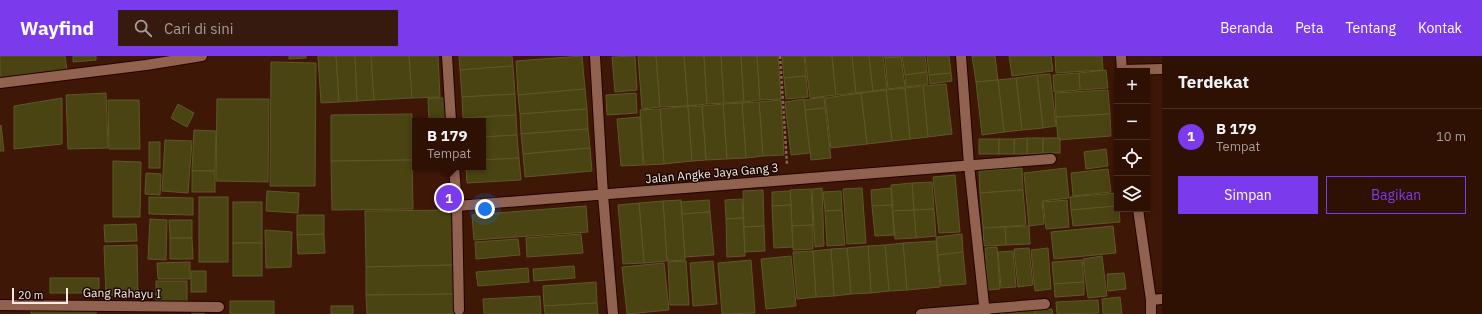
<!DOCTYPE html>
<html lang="id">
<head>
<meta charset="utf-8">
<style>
	:root { --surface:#2f1104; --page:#371a0e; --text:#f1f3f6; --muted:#a79d9a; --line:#4a3126; --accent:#7c3aed }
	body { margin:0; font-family:"IBM Plex Sans",sans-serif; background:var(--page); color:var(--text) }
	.controls { position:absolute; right:12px; top:12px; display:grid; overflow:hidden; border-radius:0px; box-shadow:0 2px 10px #0003 }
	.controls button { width:36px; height:36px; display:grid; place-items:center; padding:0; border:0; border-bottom:1px solid var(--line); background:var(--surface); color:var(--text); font:20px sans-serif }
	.scale { position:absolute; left:12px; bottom:10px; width:56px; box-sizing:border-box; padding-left:4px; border:2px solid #fbebe4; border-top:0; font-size:11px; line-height:14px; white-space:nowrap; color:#fbebe4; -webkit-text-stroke:3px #1a0803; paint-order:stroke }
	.you { position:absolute; left:485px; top:153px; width:14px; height:14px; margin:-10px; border:3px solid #fff; border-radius:50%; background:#1a73e8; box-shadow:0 0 0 6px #1a73e833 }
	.badge { display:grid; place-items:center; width:26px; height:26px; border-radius:50%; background:var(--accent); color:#fff; font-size:13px; font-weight:700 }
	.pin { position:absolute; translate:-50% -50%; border:2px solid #fff; box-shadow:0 1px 4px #0006 }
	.popup { position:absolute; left:412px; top:62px; width:74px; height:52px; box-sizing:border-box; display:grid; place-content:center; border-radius:0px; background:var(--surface); filter:drop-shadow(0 1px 3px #0005); font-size:13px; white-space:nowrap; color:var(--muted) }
	.popup b { font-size:15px; color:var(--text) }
	.popup::after { content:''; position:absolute; left:50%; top:100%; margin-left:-8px; border:8px solid transparent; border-top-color:var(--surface) }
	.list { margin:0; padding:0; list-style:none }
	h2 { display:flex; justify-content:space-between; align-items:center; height:52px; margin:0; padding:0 16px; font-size:17px }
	h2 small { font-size:13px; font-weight:400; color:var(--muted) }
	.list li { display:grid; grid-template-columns:26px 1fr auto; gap:12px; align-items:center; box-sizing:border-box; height:56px; padding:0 16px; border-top:1px solid var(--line) }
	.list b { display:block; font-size:15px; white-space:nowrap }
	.list p { margin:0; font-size:13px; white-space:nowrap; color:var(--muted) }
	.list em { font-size:13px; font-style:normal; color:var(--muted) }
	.actions { display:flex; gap:8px; padding:12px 16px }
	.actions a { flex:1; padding:9px 0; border:1px solid var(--accent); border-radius:0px; text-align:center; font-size:14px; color:var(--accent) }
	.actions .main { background:var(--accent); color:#fff }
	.icon { flex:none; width:22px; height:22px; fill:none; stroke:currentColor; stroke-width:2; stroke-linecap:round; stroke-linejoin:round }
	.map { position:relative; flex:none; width:1162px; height:258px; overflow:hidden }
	header { display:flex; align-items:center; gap:24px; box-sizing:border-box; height:56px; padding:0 20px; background:var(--accent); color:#fff }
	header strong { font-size:19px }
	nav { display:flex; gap:22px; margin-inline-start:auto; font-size:14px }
	.search { width:280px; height:36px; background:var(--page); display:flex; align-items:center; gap:10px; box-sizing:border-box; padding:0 14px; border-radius:0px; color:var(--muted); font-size:15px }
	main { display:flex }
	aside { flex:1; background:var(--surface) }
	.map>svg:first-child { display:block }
	.building { fill:#4a4312; stroke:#5e5829 }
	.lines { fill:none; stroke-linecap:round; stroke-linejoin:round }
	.minor-casing { stroke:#230100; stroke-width:12 }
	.path { stroke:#866759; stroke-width:2.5; stroke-dasharray:3 2; stroke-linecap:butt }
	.minor { stroke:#916250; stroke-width:10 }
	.labels { text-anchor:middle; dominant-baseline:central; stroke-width:3; stroke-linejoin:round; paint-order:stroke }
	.street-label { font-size:12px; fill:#fbebe4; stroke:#1a0803 }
</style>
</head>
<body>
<header>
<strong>Wayfind</strong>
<div class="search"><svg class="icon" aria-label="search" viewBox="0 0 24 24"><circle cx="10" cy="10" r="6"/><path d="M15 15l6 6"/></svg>Cari di sini</div>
<nav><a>Beranda</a><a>Peta</a><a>Tentang</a><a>Kontak</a></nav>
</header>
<main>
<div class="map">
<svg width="1162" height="258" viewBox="0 0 1162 258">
	<rect width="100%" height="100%" fill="#3f1706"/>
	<g class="building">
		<polygon points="0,0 65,0 67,14 0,23"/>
		<polygon points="73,0 96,0 96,4 73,6"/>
		<polygon points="289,0 306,0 306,2 289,3"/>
		<polygon points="318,0 336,0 339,46 321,47"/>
		<polygon points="336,0 355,0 357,45 339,46"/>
		<polygon points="355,0 371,0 374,44 357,45"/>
		<polygon points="371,0 409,0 412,42 374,44"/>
		<polygon points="409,0 438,0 440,41 412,42"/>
		<polygon points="459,0 512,0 513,10 460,14"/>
		<polygon points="582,0 585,33 518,39 516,5"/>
		<polygon points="635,0 637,34 615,36 612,1"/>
		<polygon points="638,0 656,0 660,51 642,53"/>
		<polygon points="656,0 684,0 688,50 660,51"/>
		<polygon points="684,0 704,0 707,48 688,50"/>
		<polygon points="704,0 721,0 724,47 707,48"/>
		<polygon points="721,0 741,0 744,46 724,47"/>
		<polygon points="741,0 757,0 760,44 744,46"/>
		<polygon points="757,0 778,0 781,43 760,44"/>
		<polygon points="782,0 804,0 806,20 784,22"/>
		<polygon points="805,0 832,0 836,39 810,42"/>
		<polygon points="832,0 852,0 856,37 836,39"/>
		<polygon points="852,0 869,0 873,35 856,37"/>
		<polygon points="869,0 883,0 887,33 873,35"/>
		<polygon points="884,0 901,0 901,1 885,2"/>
		<polygon points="902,0 925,0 927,16 905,19"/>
		<polygon points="927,0 949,0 951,17 929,19"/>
		<polygon points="972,0 995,0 998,24 976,26"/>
		<polygon points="1009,0 1051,0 1053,15 1012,20"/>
		<polygon points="1055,0 1102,0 1103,14 1056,17"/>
		<polygon points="901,1 905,31 888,33 885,2"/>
		<polygon points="271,6 316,7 315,130 270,130"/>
		<polygon points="513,10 515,38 462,41 460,14"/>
		<polygon points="1106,14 1108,32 1080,34 1079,17"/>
		<polygon points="927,16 928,28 906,31 905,19"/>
		<polygon points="951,17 952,25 930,28 929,19"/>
		<polygon points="1079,17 1080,34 1054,36 1053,19"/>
		<polygon points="1050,18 1056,70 1043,72 1037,19"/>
		<polygon points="1037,19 1043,72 1022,74 1016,22"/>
		<polygon points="806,20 808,41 786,43 784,22"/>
		<polygon points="1016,22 1022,74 1004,76 998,24"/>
		<polygon points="998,24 1004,76 982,79 976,26"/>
		<polygon points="946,28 952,78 928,81 923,30"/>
		<polygon points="923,30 928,81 910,83 905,32"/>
		<polygon points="905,32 910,83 892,85 886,34"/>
		<polygon points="585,33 587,53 520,58 518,39"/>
		<polygon points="886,34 892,85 867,88 861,37"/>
		<polygon points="1108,34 1110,58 1056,61 1055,37"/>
		<polygon points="106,37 108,92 68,93 66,39"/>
		<polygon points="636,37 637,57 607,59 606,39"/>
		<polygon points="861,37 867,88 831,92 825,42"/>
		<polygon points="515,38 516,59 463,62 462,41"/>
		<polygon points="824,41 825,52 805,54 804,44"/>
		<polygon points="62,42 62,88 14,93 14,50"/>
		<polygon points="428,42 447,42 447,65 429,65"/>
		<polygon points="217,43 269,43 268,126 216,125"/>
		<polygon points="804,43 810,97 791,99 785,46"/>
		<polygon points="108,44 139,44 140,93 109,93"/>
		<polygon points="781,44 784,99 763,100 759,46"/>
		<polygon points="759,46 763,100 746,102 742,47"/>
		<polygon points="742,47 746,102 727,103 723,48"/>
		<polygon points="178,48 194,57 187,71 171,62"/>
		<polygon points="723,48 727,103 706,104 702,50"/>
		<polygon points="688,50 692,105 664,108 660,53"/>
		<polygon points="688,50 702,50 706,104 692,105"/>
		<polygon points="825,52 831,102 811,104 805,54"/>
		<polygon points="587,53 588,73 521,78 520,58"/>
		<polygon points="660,53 664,108 644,109 640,54"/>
		<polygon points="412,58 412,104 331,105 331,59"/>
		<polygon points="1110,58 1111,80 1058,84 1056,61"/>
		<polygon points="516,59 517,79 483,81 483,65 463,65 463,62"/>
		<polygon points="640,61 643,109 621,110 617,63"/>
		<polygon points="1,69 4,95 0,95 0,70"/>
		<polygon points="588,73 590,92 523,98 521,78"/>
		<polygon points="194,74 216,75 215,115 192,115"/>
		<polygon points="517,79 519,102 483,104 483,81"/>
		<polygon points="1027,82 1043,82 1043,97 1027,98"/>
		<polygon points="1027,82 1027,98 1014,98 1014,83"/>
		<rect x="1043" y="82" width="17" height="15"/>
		<rect x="979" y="83" width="20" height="15"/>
		<rect x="999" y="83" width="15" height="15"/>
		<polygon points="165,84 192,85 188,137 162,135"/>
		<rect x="149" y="86" width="11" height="26"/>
		<polygon points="590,92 592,115 525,121 523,98"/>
		<polygon points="1106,93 1108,110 1086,113 1084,96"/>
		<polygon points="519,102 521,124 467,127 466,111 483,111 483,104"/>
		<polygon points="412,104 413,153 332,154 331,105"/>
		<polygon points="113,105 141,106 140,161 113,161"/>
		<polygon points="1022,112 1023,134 980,137 979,115"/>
		<polygon points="1066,112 1069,142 1042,145 1044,168 1029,170 1024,117"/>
		<polygon points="1108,113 1111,136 1073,140 1071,117"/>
		<rect x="192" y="115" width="23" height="21"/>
		<polygon points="146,117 161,118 160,139 145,138"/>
		<polygon points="955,119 960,176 939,177 933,121"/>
		<polygon points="932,126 934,153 914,154 912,127"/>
		<polygon points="912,127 914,154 893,155 891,129"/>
		<polygon points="822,132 824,190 815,191 812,133"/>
		<polygon points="862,132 866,187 847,188 843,133"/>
		<polygon points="891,132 892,149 872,150 871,134"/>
		<polygon points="811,133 813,169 792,170 790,134"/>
		<polygon points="763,134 764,170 744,171 743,135"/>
		<polygon points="1023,134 1026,169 983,172 980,137"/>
		<polygon points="267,135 299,137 298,157 266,155"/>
		<polygon points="790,135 791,149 772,150 772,136"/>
		<polygon points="841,135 842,154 825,155 823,136"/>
		<polygon points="452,136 453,147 446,148 445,137"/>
		<polygon points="1117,137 1117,150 1071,154 1070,141"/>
		<polygon points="149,141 193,142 193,159 149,158"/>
		<rect x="199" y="141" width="29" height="65"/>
		<polygon points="742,143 743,162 726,163 725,144"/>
		<polygon points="681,144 685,204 667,205 663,145"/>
		<polygon points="709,144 710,156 682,158 681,146"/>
		<polygon points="1067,144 1069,171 1046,173 1043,146"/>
		<polygon points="663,145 667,205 644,207 639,147"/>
		<rect x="233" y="146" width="29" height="41"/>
		<polygon points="639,147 644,207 623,208 618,149"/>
		<polygon points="791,149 793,191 774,192 772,150"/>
		<polygon points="892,149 894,179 875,180 872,150"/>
		<polygon points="586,150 588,176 474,184 472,159"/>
		<polygon points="1117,150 1117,153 1119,153 1120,166 1073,170 1071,154"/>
		<polygon points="934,153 936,180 916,182 914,154"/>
		<polygon points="455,154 456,209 366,211 365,155"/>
		<polygon points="842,154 845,189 827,190 825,155"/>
		<polygon points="914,154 916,182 895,183 893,155"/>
		<polygon points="710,156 714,199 685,201 682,158"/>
		<polygon points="297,159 324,159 324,178 297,179"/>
		<polygon points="743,162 745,200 727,201 726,163"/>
		<polygon points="150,163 167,164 166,204 148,203"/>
		<polygon points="169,164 192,164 192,182 170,182"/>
		<polygon points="136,168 137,185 105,186 104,169"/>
		<polygon points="813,169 813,193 793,194 792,170"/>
		<polygon points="764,170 765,195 745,196 744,171"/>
		<polygon points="1029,170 1030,188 1006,189 1005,171"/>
		<polygon points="1113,170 1116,197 1054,203 1051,176"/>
		<polygon points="1005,171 1006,189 984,190 983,172"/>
		<polygon points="265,174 292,176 291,211 266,212"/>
		<polygon points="324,178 325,197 298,198 297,179"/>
		<polygon points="581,178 583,197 527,201 526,182"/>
		<polygon points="962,178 963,196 938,199 936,181"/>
		<polygon points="170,182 192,182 193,203 170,203"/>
		<polygon points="518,183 520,199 476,203 475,186"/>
		<polygon points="936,185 940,231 907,234 903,187"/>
		<rect x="233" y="187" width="29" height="33"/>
		<polygon points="903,187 907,234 889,235 885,189"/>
		<polygon points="137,189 138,238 106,239 104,190"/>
		<polygon points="885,189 889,235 871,237 868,190"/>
		<polygon points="868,190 871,237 851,238 847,192"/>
		<polygon points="997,191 1000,233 988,234 985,192"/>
		<polygon points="847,192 851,238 834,240 831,193"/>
		<polygon points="1029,192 1033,229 1018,231 1014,193"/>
		<polygon points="1048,192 1051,233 1035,235 1031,194"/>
		<polygon points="831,193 834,240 816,241 813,195"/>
		<polygon points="813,195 816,241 797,243 793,196"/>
		<polygon points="1013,195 1016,231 1001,232 998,196"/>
		<polygon points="963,196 966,228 941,230 938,199"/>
		<polygon points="791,200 796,250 766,253 761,203"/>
		<polygon points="1102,200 1107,240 1088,242 1083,203"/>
		<polygon points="751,204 755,257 722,258 718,207"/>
		<polygon points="1082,204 1084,226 1054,228 1052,206"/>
		<polygon points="686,205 689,249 670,249 668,206"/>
		<polygon points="713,205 717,248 693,250 690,207"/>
		<polygon points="190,206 190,223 158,223 157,207"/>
		<polygon points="664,207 669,254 627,258 622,211"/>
		<polygon points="456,209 457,238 366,239 366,211"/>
		<polygon points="574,210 575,222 534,225 533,213"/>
		<polygon points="528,212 529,226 478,230 476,216"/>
		<rect x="191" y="215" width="15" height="21"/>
		<polygon points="1124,217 1126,233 1108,235 1107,218"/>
		<rect x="50" y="222" width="49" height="15"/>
		<rect x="156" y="225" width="31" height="21"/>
		<polygon points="596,226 597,247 544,250 543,230"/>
		<polygon points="1084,226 1084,239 1055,241 1054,228"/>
		<polygon points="457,238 457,258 367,258 366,239"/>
		<polygon points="540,240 541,258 484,258 483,243"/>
		<polygon points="1120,241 1122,258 1103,258 1102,243"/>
		<polygon points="1098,244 1099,257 1057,258 1056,246"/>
		<rect x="230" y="245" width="44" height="13"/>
		<polygon points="597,247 598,258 545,258 544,250"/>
		<rect x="331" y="250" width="22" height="8"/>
		<polygon points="1052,253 1053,258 1035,258 1035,254"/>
		<rect x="31" y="254" width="65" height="4"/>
		<polygon points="1016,254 1016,258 993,258 993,256"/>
		<polygon points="1035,254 1035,258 1017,258 1017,255"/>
		<polygon points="204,256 204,258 192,258 192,257"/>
	</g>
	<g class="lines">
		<g class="minor-casing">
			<g id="minor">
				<polyline points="447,0 451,65"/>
				<polyline points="595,0 603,139 613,258"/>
				<polyline points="961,0 969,109 985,258"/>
				<polyline points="1121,0 1122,15"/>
				<polyline points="1122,14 1162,13"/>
				<polyline points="0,27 146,9 202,0"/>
				<polyline points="454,111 457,150 459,254"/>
				<polyline points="457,150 1051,103"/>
				<polyline points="1138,153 1151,244 1151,258"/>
				<polyline points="1151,244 1162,243"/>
				<polyline points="0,249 219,251"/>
				<polyline points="921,258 1045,248"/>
			</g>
		</g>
		<polyline class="path" points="780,0 787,109"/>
		<use href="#minor" class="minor"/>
	</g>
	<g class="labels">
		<g class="street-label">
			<text transform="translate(712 117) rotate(-5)">Jalan Angke Jaya Gang 3</text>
			<text transform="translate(122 237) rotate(1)">Gang Rahayu I</text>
		</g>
	</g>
</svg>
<div class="controls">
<button>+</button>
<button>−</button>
<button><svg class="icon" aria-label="locate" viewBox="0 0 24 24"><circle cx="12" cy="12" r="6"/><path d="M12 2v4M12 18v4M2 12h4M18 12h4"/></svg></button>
<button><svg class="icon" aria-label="layers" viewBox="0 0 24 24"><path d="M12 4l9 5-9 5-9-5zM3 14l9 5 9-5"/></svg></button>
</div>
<div class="scale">20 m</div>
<div class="you"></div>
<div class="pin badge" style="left:449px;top:142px">1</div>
<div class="popup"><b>B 179</b>Tempat</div>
</div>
<aside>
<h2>Terdekat<small></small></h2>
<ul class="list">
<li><span class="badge">1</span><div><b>B 179</b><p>Tempat</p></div><em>10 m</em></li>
</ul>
<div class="actions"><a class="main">Simpan</a><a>Bagikan</a></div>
</aside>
</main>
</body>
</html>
